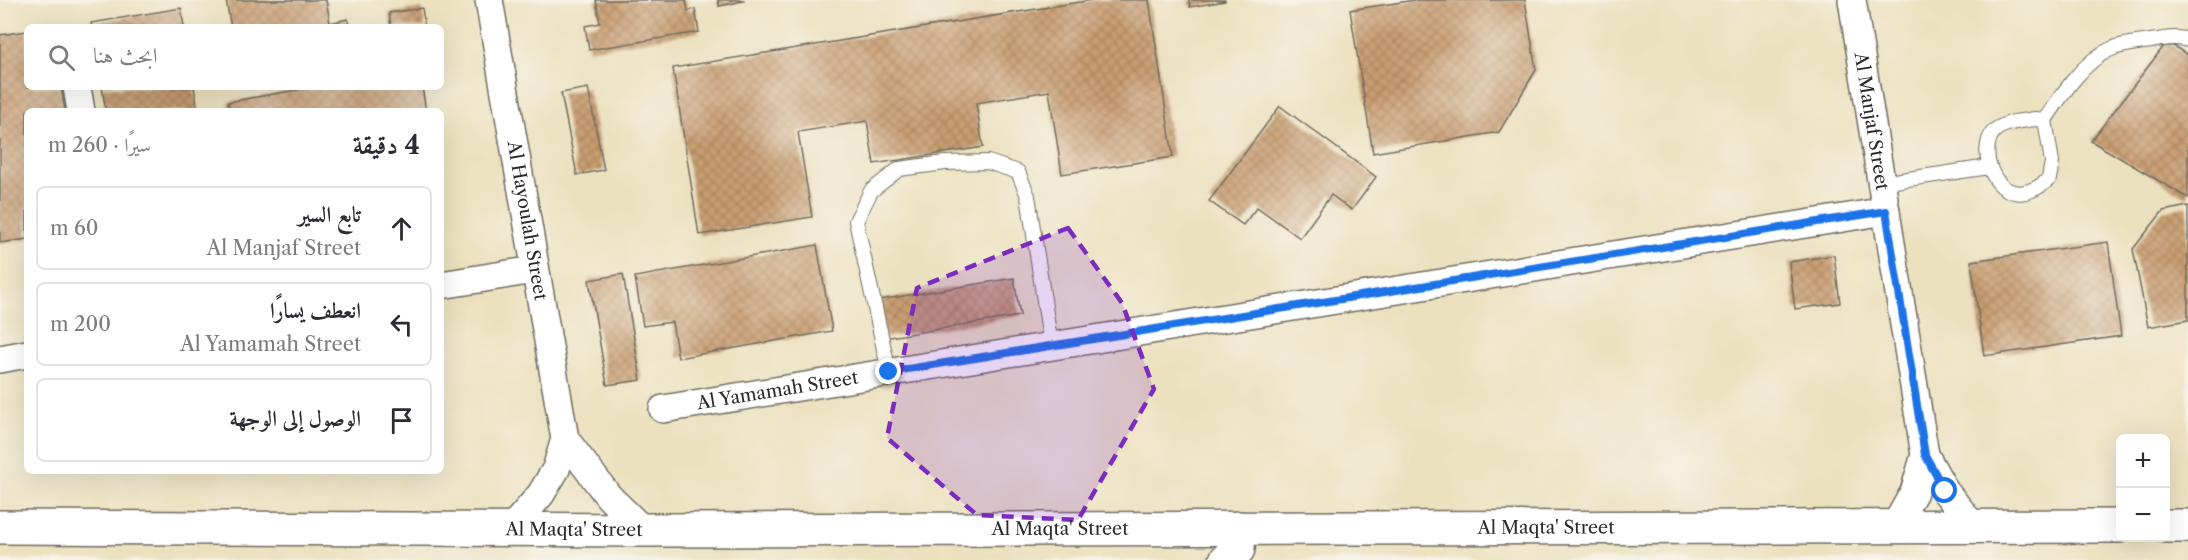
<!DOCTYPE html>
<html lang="ar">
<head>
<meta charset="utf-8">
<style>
	:root { --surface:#fff; --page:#f2f2f3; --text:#2b2b33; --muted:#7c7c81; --line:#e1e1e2 }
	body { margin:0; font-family:"Libre Caslon Text",Amiri,serif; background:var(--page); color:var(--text); direction:rtl }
	.controls { position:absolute; right:18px; bottom:18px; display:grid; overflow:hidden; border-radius:9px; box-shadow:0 6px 24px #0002 }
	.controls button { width:54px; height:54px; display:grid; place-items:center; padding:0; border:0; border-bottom:2px solid var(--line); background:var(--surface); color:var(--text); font:30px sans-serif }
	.stop { position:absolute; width:18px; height:18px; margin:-14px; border:4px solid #1a73e8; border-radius:50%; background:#fff }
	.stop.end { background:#1a73e8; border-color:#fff; box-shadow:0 2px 6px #0008 }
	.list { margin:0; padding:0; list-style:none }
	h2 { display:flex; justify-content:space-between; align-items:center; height:78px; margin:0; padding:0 24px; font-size:26px }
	h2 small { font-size:20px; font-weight:400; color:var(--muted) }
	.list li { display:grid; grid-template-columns:39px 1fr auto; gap:18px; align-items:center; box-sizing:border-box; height:84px; margin:0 12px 12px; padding:0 12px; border:2px solid var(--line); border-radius:9px }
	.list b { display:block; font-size:22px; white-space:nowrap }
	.list p { margin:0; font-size:20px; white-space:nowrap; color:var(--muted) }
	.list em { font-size:20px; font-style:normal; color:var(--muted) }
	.icon { flex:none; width:33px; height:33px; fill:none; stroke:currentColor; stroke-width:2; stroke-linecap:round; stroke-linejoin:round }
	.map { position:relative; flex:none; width:2188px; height:560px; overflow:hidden; direction:ltr }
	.search { position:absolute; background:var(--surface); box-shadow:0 6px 24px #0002; left:24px; top:24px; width:420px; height:66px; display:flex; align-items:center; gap:15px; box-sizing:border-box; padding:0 21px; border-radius:9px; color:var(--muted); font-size:22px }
	.panel { position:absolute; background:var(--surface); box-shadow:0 6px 24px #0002; left:24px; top:108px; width:420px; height:366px; border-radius:9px; direction:rtl }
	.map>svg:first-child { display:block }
	.building { fill:url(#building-cross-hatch) }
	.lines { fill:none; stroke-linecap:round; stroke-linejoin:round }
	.service-casing { stroke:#6f6b5f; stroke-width:16 }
	.minor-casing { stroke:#6f6b5f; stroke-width:30 }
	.tertiary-casing { stroke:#6f6b5f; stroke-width:36 }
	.service { stroke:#fff; stroke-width:14 }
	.minor { stroke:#fff; stroke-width:27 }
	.tertiary { stroke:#fff; stroke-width:33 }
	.route { stroke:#1a73e8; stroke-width:8 }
	.marked { fill:#7b2cbf; fill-opacity:0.2; stroke:#7b2cbf; stroke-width:4.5; stroke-dasharray:12 8; stroke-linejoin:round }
	.labels { text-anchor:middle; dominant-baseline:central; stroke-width:6; stroke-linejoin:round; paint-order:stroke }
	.street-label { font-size:18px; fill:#2b2b2b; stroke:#f7f3e8 }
</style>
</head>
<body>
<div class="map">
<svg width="2188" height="560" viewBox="0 0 2188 560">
	<defs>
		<pattern id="building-cross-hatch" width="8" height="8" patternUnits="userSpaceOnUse" patternTransform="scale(1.5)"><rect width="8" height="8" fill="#ca9e71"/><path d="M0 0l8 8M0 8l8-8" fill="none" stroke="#a4815d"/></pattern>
	</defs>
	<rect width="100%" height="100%" fill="#f7f3e8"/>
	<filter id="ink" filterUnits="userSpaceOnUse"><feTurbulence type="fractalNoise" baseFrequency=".0167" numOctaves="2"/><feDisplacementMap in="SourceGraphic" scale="12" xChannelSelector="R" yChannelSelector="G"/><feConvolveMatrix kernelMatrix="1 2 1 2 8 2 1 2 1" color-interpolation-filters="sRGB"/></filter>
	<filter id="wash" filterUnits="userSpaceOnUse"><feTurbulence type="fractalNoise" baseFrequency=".008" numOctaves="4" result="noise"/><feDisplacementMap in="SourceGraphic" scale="24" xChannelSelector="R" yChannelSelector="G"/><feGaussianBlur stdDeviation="1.35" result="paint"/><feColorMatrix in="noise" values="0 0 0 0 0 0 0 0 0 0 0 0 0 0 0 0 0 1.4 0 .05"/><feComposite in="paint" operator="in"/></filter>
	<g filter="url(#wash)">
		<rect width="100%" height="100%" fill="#ece1bf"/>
		<g id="blocks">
			<g class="building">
				<polygon points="226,0 326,0 330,23 348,19 349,27 231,27"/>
				<polygon points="596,0 686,0 688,11 695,9 699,32 589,50 585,26 600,23"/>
				<polygon points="718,0 744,0 744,1 719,6"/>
				<polygon points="1092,0 1149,0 1173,157 1062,174 1049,91 976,103 983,147 874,164 867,121 798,132 812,217 699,235 673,68"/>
				<polygon points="1189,0 1225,0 1225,1 1190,7"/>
				<polygon points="1415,0 1525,0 1536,70 1499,132 1373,153 1350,10"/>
				<polygon points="181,8 184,27 92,27 91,23"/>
				<polygon points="422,8 425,27 391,27 389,13"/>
				<polygon points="27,31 27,87 61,87 65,111 27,111 27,239 0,243 0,35"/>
				<polygon points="2167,42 2188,55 2188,198 2091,141"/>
				<polygon points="102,87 194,87 198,111 106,111"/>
				<polygon points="313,87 422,87 426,111 230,111 228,102"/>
				<polygon points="588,88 604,170 577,175 561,93"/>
				<polygon points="1280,106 1376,177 1352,210 1331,195 1300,238 1257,207 1243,225 1209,201"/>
				<polygon points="2188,206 2188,320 2148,327 2133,249 2163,211"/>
				<polygon points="2108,242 2121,336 1984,356 1971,261"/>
				<polygon points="817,245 832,331 678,358 672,322 643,326 635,277"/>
				<polygon points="1834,255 1840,303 1795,309 1789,262"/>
				<polygon points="623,274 641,380 607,385 589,280"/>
				<polygon points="1014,278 1020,316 884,338 878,300"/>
			</g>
		</g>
	</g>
	<g filter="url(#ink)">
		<use href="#blocks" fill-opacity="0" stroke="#6f6b5f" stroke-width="1.5"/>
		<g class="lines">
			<g class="service-casing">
				<g id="service">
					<path d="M2035,119L2045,120L2052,162L2049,179C1998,224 1971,145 1998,128C2009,121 2023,121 2035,119Z"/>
					<path d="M2045,120C2061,96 2083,61 2111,49C2123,44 2138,43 2151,41C2163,39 2177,36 2188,40"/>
					<polyline points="1881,183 1989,167"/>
					<polyline points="889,372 856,221 871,191 899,169 945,163 988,162 1018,172 1028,196 1051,346"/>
				</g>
			</g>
			<g class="minor-casing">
				<g id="minor">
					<path id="s1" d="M489,0L565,439L556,469L541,494L511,529"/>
					<path id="s2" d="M1852,0L1925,455L1945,491L1973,526"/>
					<polyline points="77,87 81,111"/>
					<polyline points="441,285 534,270"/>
					<polyline points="0,359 27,354"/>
					<path id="s3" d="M663,409L1886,211"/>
					<polyline points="565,439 609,497 643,530"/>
					<polyline points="1895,526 1914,492 1925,455"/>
				</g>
			</g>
			<g class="tertiary-casing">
				<g id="tertiary">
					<polyline points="2166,526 2188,526"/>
					<path id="s4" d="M0,527L643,530L2120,526"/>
					<polyline points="1226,560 1238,549 1239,528"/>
				</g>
			</g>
			<use href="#service" class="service"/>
			<use href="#minor" class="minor"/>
			<use href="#tertiary" class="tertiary"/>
		</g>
	</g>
	<g class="lines" filter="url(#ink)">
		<polyline class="route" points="889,372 1886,211 1925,455 1945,491"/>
	</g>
	<path class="marked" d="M1068,228L1122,303L1154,389L1078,520L977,515L887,438L917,288Z"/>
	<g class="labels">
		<g class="street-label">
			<text stroke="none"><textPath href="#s2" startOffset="123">Al Manjaf Street</textPath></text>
			<text stroke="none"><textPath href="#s1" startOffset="224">Al Hayoulah Street</textPath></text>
			<text stroke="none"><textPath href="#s3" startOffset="116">Al Yamamah Street</textPath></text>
			<text stroke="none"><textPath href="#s4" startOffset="1546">Al Maqta' Street</textPath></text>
			<text stroke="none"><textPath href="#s4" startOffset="1060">Al Maqta' Street</textPath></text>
			<text stroke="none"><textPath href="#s4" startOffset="574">Al Maqta' Street</textPath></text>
		</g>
	</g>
</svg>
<div class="controls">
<button>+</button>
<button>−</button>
</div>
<div class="stop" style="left:1945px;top:491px"></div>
<div class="stop end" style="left:889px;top:372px"></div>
<div class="search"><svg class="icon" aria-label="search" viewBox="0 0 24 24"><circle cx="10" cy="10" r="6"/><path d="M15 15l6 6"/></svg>ابحث هنا</div>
<section class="panel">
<h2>4 دقيقة<small>سيرًا · 260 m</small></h2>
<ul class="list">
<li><svg class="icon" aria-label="ahead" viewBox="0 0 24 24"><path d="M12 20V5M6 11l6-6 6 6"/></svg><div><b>تابع السير</b><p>Al Manjaf Street</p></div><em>60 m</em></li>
<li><svg class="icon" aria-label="left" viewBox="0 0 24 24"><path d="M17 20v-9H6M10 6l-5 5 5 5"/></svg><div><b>انعطف يسارًا</b><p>Al Yamamah Street</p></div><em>200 m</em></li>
<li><svg class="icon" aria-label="arrive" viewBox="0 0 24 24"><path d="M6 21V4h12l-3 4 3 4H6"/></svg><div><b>الوصول إلى الوجهة</b></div></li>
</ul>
</section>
</div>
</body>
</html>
